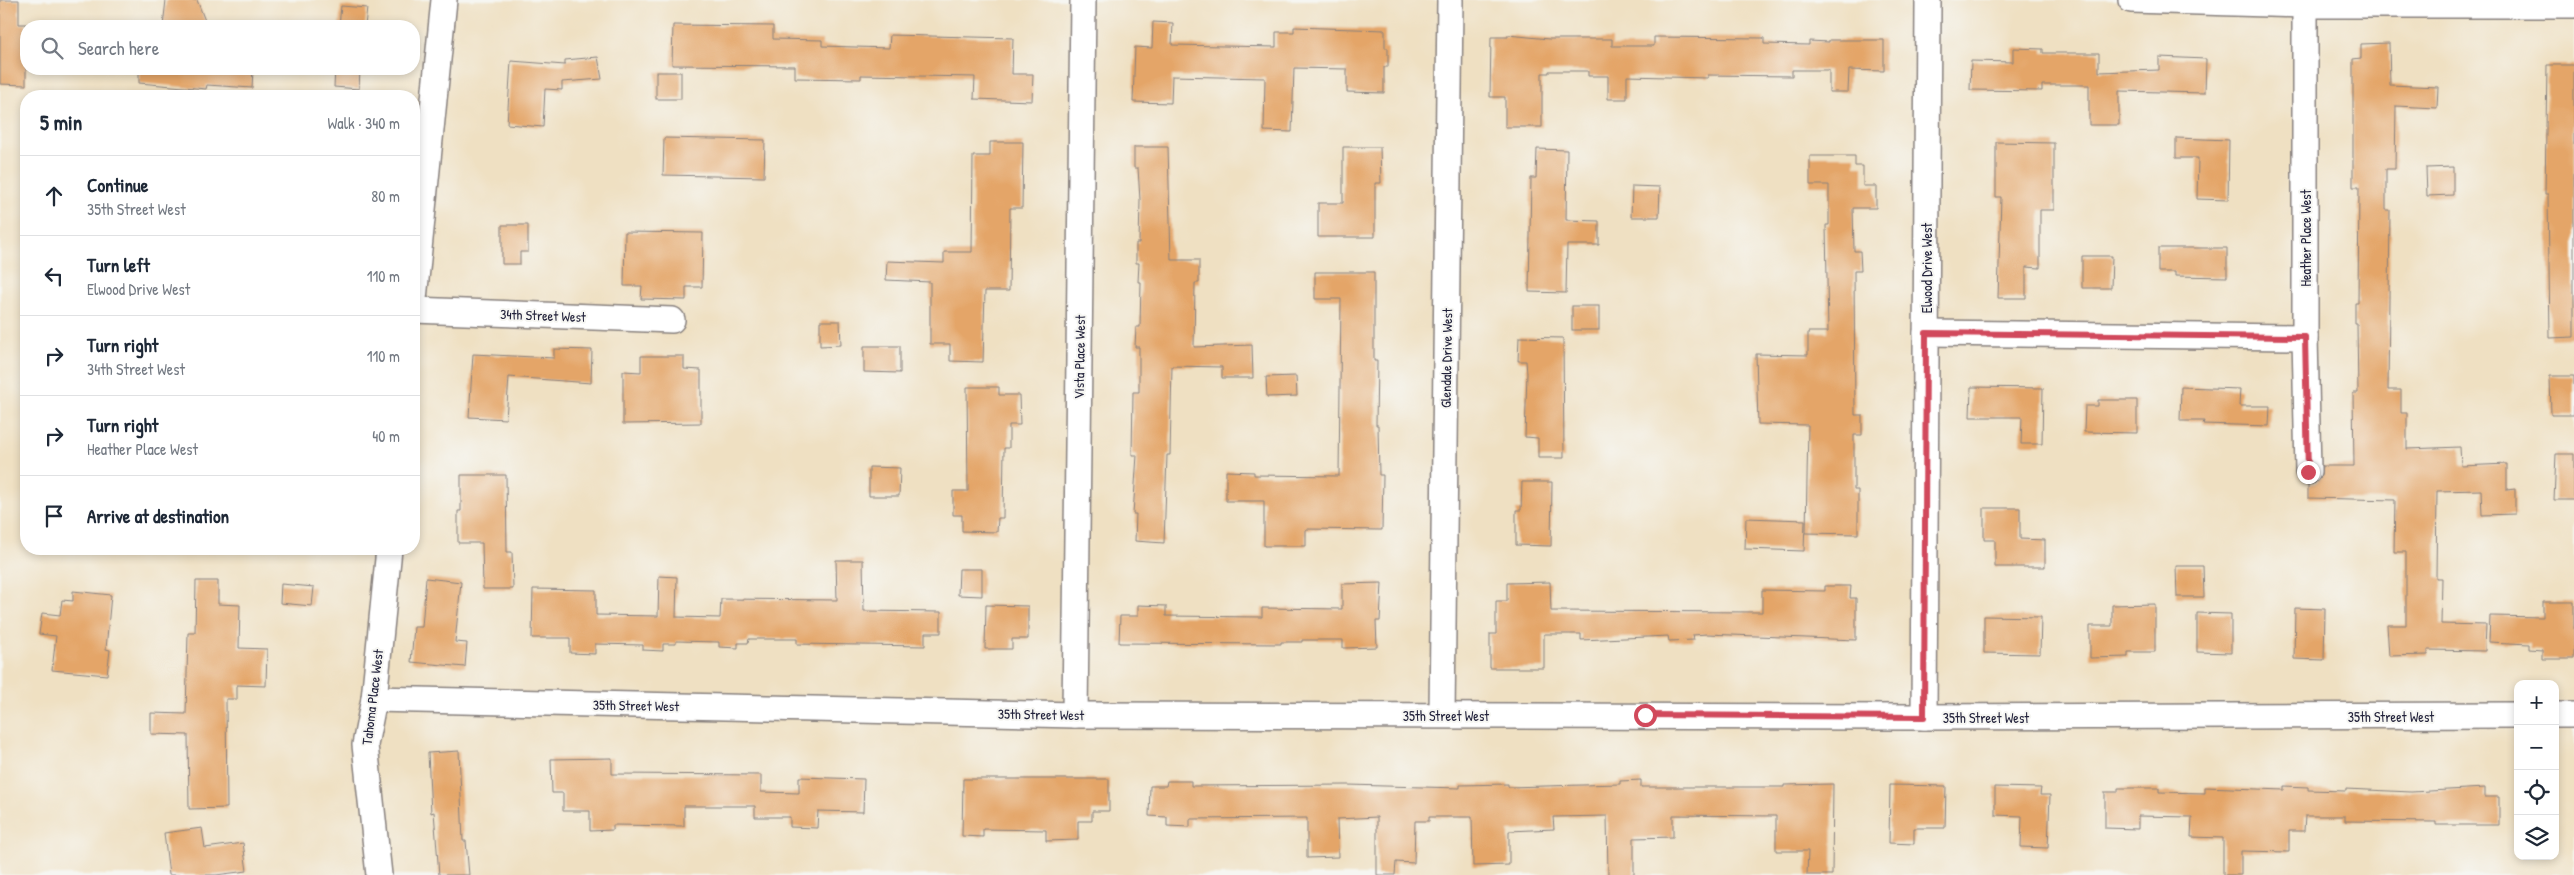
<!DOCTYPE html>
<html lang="en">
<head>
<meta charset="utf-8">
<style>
	:root { --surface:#fff; --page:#f2f2f3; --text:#1f2937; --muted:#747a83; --line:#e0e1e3 }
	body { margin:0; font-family:"Patrick Hand",sans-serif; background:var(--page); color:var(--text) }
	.controls { position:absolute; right:15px; bottom:15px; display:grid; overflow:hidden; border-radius:10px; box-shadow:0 2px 8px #0003 }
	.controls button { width:45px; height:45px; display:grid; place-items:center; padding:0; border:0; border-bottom:1px solid var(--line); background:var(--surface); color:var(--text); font:25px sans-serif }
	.stop { position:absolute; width:15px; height:15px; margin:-11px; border:4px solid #d1495b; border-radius:50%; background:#fff }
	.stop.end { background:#d1495b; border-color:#fff; box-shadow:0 1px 5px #0008 }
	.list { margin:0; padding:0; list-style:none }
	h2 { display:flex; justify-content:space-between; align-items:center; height:65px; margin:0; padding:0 20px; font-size:21px }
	h2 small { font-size:16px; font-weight:400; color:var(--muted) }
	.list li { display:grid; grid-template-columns:32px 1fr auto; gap:15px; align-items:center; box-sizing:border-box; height:80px; padding:0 20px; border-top:1px solid var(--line) }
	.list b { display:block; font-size:19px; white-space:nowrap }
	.list p { margin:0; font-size:16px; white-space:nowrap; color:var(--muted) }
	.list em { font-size:16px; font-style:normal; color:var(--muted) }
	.icon { flex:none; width:28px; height:28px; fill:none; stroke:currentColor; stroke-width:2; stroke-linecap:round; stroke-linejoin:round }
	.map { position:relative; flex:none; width:2574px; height:875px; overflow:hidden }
	.search { position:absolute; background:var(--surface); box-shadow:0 2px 8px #0003; left:20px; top:20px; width:400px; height:55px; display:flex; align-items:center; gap:12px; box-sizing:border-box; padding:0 18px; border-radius:20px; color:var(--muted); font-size:19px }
	.panel { position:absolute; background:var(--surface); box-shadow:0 2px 8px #0003; left:20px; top:90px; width:400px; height:465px; border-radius:20px }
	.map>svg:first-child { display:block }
	.building { fill:#e4a568 }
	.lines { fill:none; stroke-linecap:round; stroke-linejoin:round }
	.street-casing { stroke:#88817e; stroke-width:28 }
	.street { stroke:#fff; stroke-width:25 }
	.route { stroke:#d1495b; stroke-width:6 }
	.labels { text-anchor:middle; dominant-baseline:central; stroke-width:4; stroke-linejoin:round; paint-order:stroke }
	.street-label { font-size:14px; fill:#22223b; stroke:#f6f6f2 }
</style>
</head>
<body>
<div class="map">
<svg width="2574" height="875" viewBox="0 0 2574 875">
	<rect width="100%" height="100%" fill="#f6f6f2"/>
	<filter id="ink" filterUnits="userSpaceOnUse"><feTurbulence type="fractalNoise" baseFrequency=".02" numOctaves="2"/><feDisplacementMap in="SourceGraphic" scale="10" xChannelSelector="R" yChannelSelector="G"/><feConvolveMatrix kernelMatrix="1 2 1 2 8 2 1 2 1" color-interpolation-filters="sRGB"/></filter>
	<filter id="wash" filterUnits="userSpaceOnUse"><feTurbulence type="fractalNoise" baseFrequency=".0096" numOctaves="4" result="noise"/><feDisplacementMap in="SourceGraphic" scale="20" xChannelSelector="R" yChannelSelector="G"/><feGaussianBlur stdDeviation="1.12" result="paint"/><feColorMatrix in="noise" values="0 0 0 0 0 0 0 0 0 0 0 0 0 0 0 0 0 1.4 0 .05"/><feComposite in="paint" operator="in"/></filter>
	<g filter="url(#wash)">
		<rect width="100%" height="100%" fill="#efe0c2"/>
		<g id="blocks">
			<g class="building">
				<polygon points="0,0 19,0 19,24 26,24 26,85 0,84"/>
				<polygon points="166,0 197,0 207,26 163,26"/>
				<polygon points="341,6 367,8 365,26 339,26"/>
				<polygon points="1153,22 1173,23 1172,45 1276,47 1276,32 1294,32 1294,27 1385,30 1385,48 1388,48 1388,67 1384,67 1384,93 1347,92 1347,69 1294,68 1292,132 1264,131 1265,78 1172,76 1171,103 1133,102 1135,47 1152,48"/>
				<polygon points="673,25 773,26 773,39 822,40 822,46 889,48 890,35 1013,38 1012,74 1033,74 1032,101 974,99 975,77 861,75 861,79 795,78 795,66 672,65"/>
				<polygon points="1508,35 1549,39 1612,39 1612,46 1654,46 1654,37 1764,38 1764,44 1809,45 1809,41 1829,42 1829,40 1884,40 1884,71 1849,70 1848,92 1829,92 1829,70 1792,70 1792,76 1708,75 1708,78 1627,76 1627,99 1608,99 1608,76 1588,76 1588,71 1549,71 1549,73 1542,73 1542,127 1505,127 1505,97 1490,97 1491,37 1508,37"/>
				<polygon points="2389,43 2390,85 2438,87 2437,108 2396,106 2395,169 2386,169 2386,210 2390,210 2388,390 2401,390 2401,413 2407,413 2407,449 2460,447 2461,466 2507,464 2507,490 2515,489 2515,514 2482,515 2481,490 2437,491 2436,578 2442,578 2441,624 2486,625 2485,651 2428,650 2428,655 2389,656 2387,625 2406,625 2406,552 2394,552 2395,500 2308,498 2308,485 2315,483 2320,478 2322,466 2354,466 2353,393 2358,393 2357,324 2355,324 2355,303 2358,303 2359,187 2353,187 2353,59 2361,58 2361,44"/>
				<polygon points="2013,48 2043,49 2043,53 2099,53 2099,72 2159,70 2159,57 2206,59 2205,93 2119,91 2119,125 2089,125 2089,85 2042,85 2042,91 1970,90 1971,61 2013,62"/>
				<polygon points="598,57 602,79 562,82 562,90 545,89 543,127 507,124 511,61 565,65 565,60"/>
				<polygon points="2547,65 2574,65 2574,337 2550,338 2548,194 2545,194"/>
				<polygon points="139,69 253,69 252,88 207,85 206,89 139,83"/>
				<polygon points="335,69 360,69 359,89 334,87"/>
				<rect x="656" y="72" width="25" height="27"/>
				<polygon points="664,138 765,140 764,177 663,175"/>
				<polygon points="2176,138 2229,140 2228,200 2197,199 2198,158 2176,158"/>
				<polygon points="990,142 1023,142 1022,208 1010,208 1009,291 985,291 983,362 950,361 950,344 930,344 930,282 886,280 887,261 944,263 944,252 972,252 973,156 990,156"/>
				<polygon points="1996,142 2054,143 2054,210 2040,210 2040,268 2026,267 2026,298 1998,298 2001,197 1996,197"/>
				<polygon points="1134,147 1168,147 1171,260 1199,260 1199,283 1195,283 1194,347 1252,345 1253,378 1222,378 1222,367 1172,366 1170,455 1167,455 1164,543 1135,541 1136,514 1133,514 1137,455 1132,455 1133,392 1139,392 1139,347 1135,347 1136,327 1140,327 1141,282 1138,282 1139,263 1136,263 1136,243 1139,243 1140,200 1138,168 1134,168"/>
				<polygon points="1343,147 1380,147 1381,183 1375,183 1375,237 1318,237 1318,203 1343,203"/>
				<polygon points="1537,149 1567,150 1566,220 1599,221 1599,245 1567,245 1566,293 1529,292 1531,178 1536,178"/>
				<polygon points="1810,156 1855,156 1855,166 1863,166 1863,186 1876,186 1876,208 1853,208 1854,251 1860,251 1861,271 1854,271 1855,415 1862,415 1862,435 1854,435 1854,490 1858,490 1858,534 1806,533 1808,425 1758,424 1756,354 1808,355 1808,332 1828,332 1826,225 1829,225 1829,185 1810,185"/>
				<polygon points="2453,167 2453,195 2427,196 2426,168"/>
				<polygon points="1632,186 1660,187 1659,217 1631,217"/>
				<polygon points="502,225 528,225 528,252 520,252 520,264 502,264"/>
				<polygon points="625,232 703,233 702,287 686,287 686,300 641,299 642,286 624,286"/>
				<polygon points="2158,248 2227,248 2227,277 2175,276 2175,272 2158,272"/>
				<polygon points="2082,256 2112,256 2111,288 2082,288"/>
				<polygon points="1315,272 1374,272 1374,361 1377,361 1376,425 1378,425 1379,475 1383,475 1382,530 1306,529 1306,546 1264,546 1264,501 1226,501 1226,471 1254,472 1254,475 1339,476 1341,299 1315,299"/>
				<rect x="1572" y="306" width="27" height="24"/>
				<polygon points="820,321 840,321 841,345 820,346"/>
				<polygon points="1519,337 1563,338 1564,458 1538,458 1538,438 1525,437 1527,373 1526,361 1518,361"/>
				<polygon points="864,346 900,346 900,373 864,372"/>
				<polygon points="554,349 592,350 591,383 509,377 506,419 469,417 473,354 554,358"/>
				<polygon points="641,356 684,356 684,369 701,370 701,423 623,424 623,371 641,372"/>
				<polygon points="1296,376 1297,396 1267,397 1266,377"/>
				<polygon points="2550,376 2574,376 2574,415 2551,415"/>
				<polygon points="967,387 999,387 999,395 1019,395 1020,425 1009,425 1009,448 1004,448 1003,518 998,518 997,532 962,531 962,515 953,515 953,491 968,491"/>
				<polygon points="1971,387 2043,388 2042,444 2021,444 2022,417 1970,417"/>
				<polygon points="2181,387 2240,389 2239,406 2270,406 2269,426 2203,424 2204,421 2180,421"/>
				<polygon points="2098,400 2137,400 2137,433 2084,432 2085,406 2098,406"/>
				<polygon points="2556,454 2574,454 2574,500 2554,500"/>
				<polygon points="869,467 900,468 899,496 869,496"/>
				<polygon points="461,475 506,475 507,552 512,552 513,589 483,589 482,543 458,543 458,511 461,511"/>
				<polygon points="1522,482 1552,482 1551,546 1516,545 1516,510 1521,510"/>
				<polygon points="1984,508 2020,508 2020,539 2045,540 2045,567 1995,567 1995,540 1984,540"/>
				<polygon points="1746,518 1805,520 1804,551 1745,549"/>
				<polygon points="836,560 863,560 864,611 941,612 941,633 925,633 925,646 797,644 797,639 749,639 748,643 738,643 738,648 719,647 719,642 676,641 676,644 663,644 663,651 643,650 643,645 595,644 595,654 570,653 570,638 532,638 533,589 596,590 596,615 658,616 659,576 677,577 676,617 720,618 721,599 837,600"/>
				<polygon points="2176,566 2203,566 2204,597 2177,597"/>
				<polygon points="959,569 982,569 982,596 958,595"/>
				<polygon points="426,578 461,582 455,642 467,643 465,667 411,662 414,627 422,627"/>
				<polygon points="196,581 218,581 218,604 240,605 239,648 267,649 266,686 237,685 237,699 226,699 227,808 189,809 188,735 151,734 151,713 186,714 188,633 195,633"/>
				<polygon points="1550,582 1551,611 1762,612 1762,590 1825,591 1825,586 1851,586 1850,598 1856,598 1856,640 1707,634 1693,635 1694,640 1669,641 1668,636 1581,640 1581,634 1544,634 1544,668 1490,668 1490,634 1496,634 1496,601 1507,601 1507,583"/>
				<polygon points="1382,583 1380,621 1376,621 1377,647 1343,648 1343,640 1302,640 1302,642 1281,642 1281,644 1119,643 1120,616 1138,616 1138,605 1166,606 1166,616 1262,617 1262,608 1342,609 1342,584"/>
				<polygon points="281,584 314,587 312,606 280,603"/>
				<polygon points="73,591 111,595 106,649 110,650 107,675 52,670 56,636 39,634 42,613 60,615 62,600 73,601"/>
				<polygon points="2543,602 2574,602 2574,659 2542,659 2542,650 2529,649 2529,644 2489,642 2490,616 2543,617"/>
				<polygon points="2155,604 2155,652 2128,652 2128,657 2090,658 2090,626 2112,626 2112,605"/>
				<polygon points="986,605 1028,606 1028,639 1012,639 1012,649 985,649"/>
				<polygon points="2295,608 2325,609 2324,660 2294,659"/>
				<polygon points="2197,613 2231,614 2231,653 2197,652"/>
				<polygon points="1984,616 2041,617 2040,654 1984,653"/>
				<polygon points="459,751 463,841 466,841 469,875 439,875 434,812 431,813 428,753"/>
				<polygon points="612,758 612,774 761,775 761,792 799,793 799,777 864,779 863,812 818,811 817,828 790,827 790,817 755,817 755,806 684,806 684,826 613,825 613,830 590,831 590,811 563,811 563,793 552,793 551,759"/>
				<polygon points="963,779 1109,779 1109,811 1092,811 1092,821 1078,821 1078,840 1046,841 1046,830 983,829 983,837 962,836"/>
				<polygon points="1641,780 1641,787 1784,787 1784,785 1833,784 1832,875 1807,875 1808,851 1776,851 1776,816 1673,815 1673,837 1634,838 1634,875 1608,875 1607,816 1553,817 1554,829 1509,831 1509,865 1473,866 1472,817 1429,817 1429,821 1415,821 1414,863 1396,862 1395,875 1377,875 1377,817 1337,819 1338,857 1307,858 1307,818 1190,819 1190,827 1167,826 1167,817 1149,816 1150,786 1166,786 1167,781 1191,781 1191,786 1348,785 1460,788 1460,785 1508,784 1508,787 1620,784 1620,781"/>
				<polygon points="1890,785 1946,786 1945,828 1914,828 1914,844 1889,843"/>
				<polygon points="2284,786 2308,787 2308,790 2346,791 2346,789 2411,792 2485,788 2485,797 2499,797 2499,825 2436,825 2436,822 2345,821 2345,816 2305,816 2304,831 2289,831 2289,852 2241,851 2241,875 2223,875 2223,838 2191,837 2192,817 2138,816 2138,829 2105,828 2105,792 2118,792 2118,788 2159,788 2159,792 2205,793 2205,787 2284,790"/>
				<polygon points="1995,787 2041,788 2040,795 2050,795 2048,848 2021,847 2022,816 1995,815"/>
				<polygon points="202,828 205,848 243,843 247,871 216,875 169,875 164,833"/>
			</g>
		</g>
	</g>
	<g filter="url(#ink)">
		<use href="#blocks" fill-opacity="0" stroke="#88817e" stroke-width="1"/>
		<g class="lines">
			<g class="street-casing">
				<g id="street">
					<polyline points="2131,0 2305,5 2574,5"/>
					<polyline points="2305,5 2305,337 2308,471"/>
					<polyline points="414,299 444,0"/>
					<polyline points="414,310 672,320"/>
					<polyline points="1926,333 2305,337"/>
					<polyline points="374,699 1075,715 1924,717 2518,715"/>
					<polyline points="1075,715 1083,0"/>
					<polyline points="1442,715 1450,0"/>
					<polyline points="2555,715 2574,715"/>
					<polyline points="1924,717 1928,0"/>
					<polyline points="379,875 365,745 374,699 389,549"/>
				</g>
			</g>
			<use href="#street" class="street"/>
		</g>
	</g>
	<g class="lines" filter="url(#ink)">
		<polyline class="route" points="1645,715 1924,717 1926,333 2305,337 2308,472"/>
	</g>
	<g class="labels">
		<g class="street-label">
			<text transform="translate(2305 238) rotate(-90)">Heather Place West</text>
			<text transform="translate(1926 268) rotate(-90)">Elwood Drive West</text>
			<text transform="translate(543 315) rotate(2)">34th Street West</text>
			<text transform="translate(1079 357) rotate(-89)">Vista Place West</text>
			<text transform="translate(1446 358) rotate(-89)">Glendale Drive West</text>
			<text transform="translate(372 697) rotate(-83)">Tahoma Place West</text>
			<text transform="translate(636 705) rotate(1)">35th Street West</text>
			<text transform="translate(1041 714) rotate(1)">35th Street West</text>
			<text x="1446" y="715">35th Street West</text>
			<text x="2391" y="716">35th Street West</text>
			<text x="1986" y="717">35th Street West</text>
		</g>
	</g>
</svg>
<div class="controls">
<button>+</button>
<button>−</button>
<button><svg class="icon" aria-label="locate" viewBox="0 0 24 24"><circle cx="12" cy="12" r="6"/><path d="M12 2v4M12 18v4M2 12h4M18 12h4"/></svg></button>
<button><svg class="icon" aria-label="layers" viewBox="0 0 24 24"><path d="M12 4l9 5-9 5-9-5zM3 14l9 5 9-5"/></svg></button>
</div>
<div class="stop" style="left:1645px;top:715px"></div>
<div class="stop end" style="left:2308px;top:472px"></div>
<div class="search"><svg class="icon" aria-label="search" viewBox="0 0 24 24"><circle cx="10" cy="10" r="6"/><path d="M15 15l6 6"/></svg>Search here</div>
<section class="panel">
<h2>5 min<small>Walk · 340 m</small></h2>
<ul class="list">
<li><svg class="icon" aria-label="ahead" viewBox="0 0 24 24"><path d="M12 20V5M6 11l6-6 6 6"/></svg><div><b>Continue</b><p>35th Street West</p></div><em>80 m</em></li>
<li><svg class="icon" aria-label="left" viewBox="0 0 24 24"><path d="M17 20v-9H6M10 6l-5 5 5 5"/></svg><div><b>Turn left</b><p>Elwood Drive West</p></div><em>110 m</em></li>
<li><svg class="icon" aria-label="right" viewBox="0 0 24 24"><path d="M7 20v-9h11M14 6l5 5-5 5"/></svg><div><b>Turn right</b><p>34th Street West</p></div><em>110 m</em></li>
<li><svg class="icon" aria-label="right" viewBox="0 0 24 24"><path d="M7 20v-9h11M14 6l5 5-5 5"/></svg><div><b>Turn right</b><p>Heather Place West</p></div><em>40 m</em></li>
<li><svg class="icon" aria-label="arrive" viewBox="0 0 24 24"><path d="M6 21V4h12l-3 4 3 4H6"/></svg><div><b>Arrive at destination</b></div></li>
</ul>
</section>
</div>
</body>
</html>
